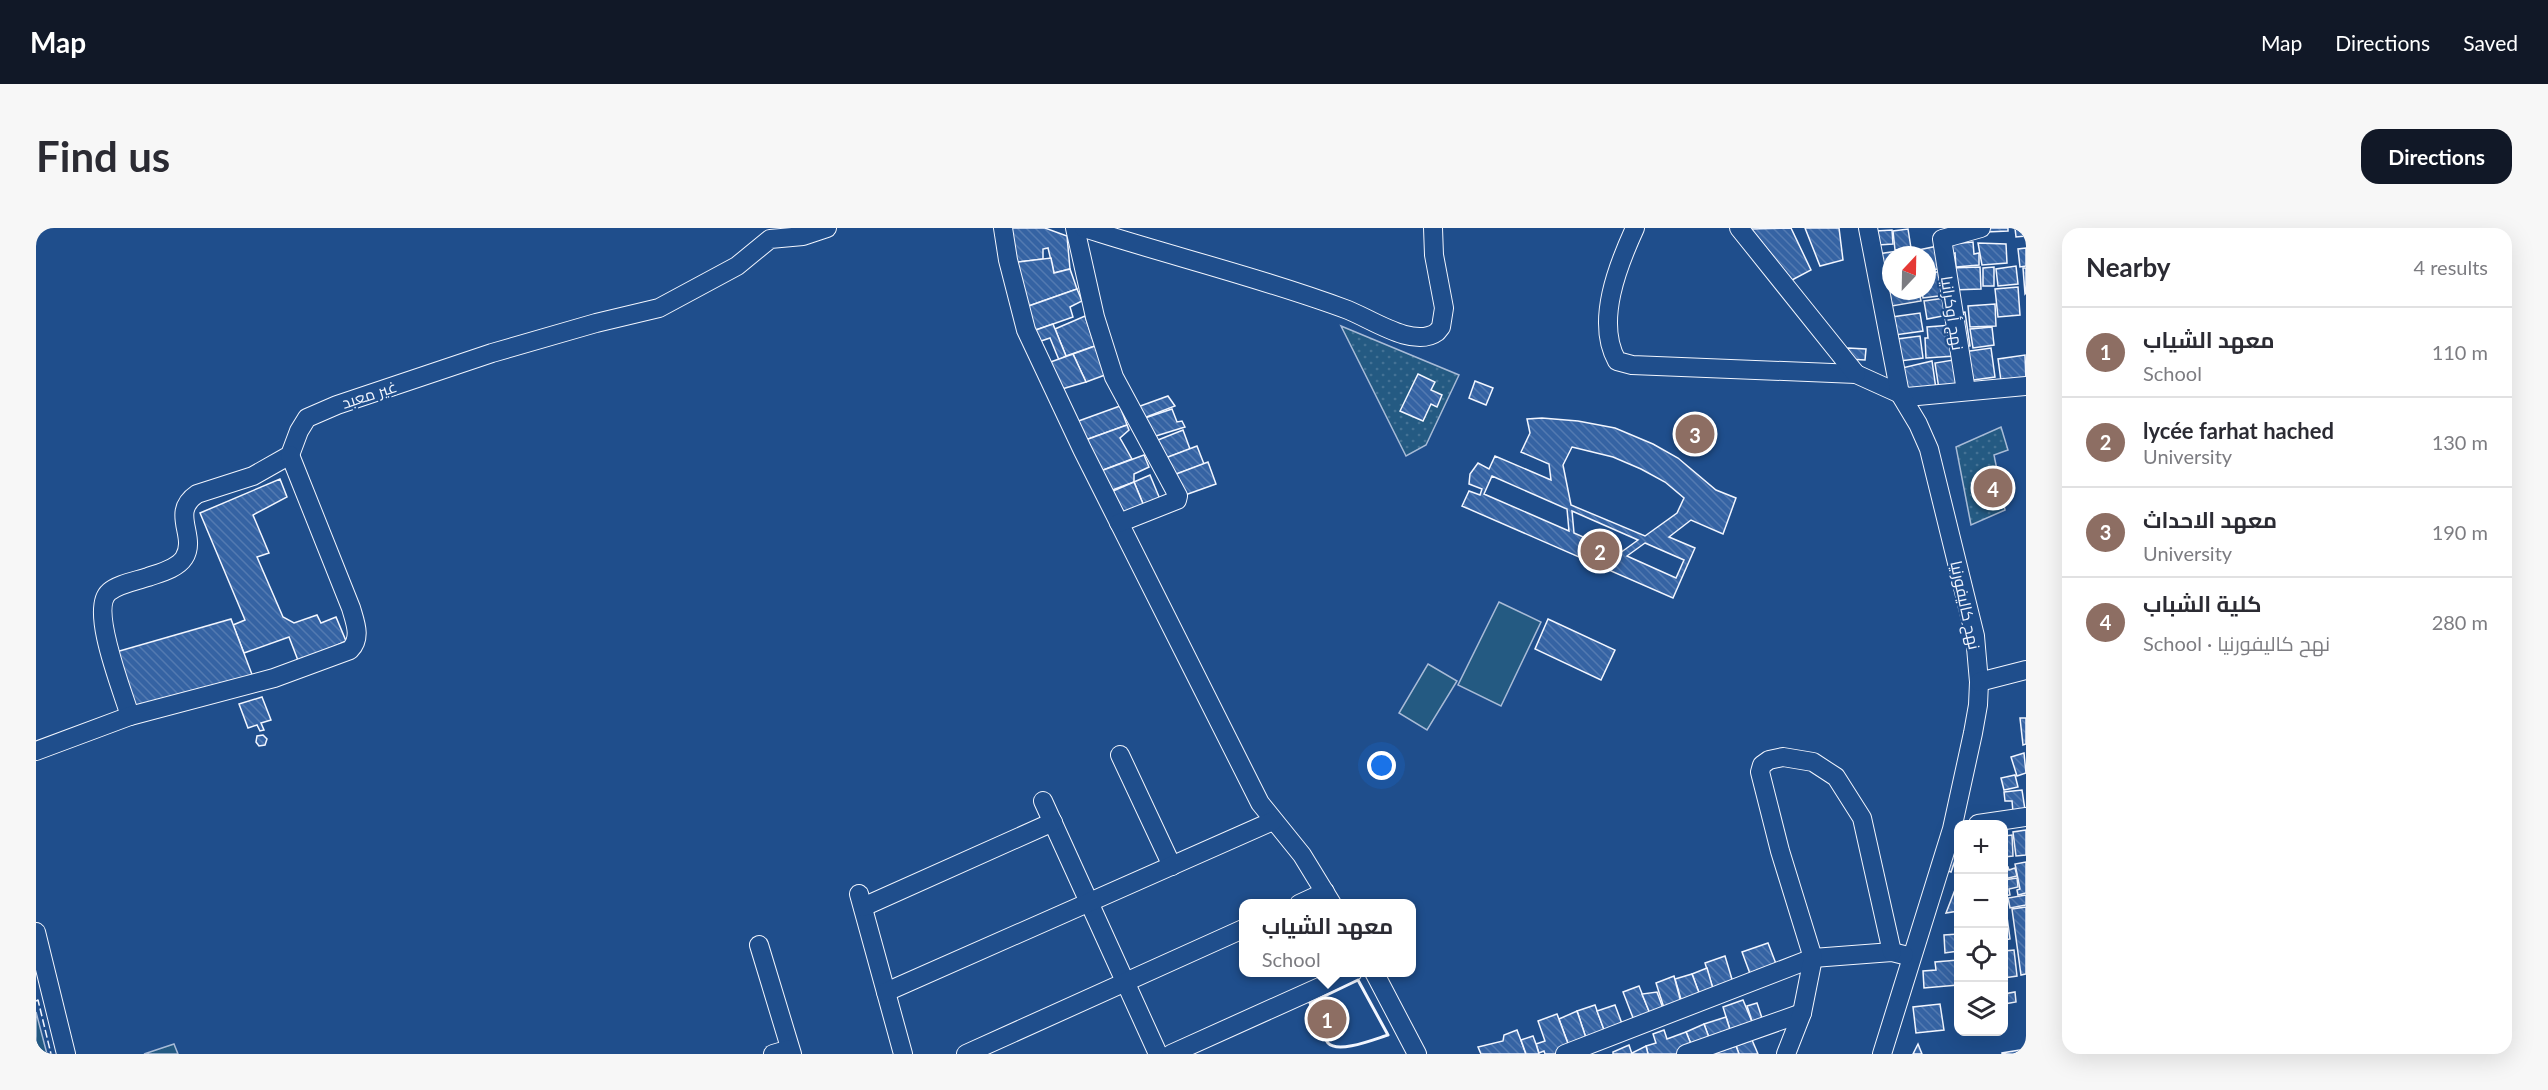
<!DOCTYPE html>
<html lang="en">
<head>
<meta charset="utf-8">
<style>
	:root { --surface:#fff; --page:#f7f7f7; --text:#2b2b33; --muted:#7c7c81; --line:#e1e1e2; --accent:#111827 }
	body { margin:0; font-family:Lato,Cairo,sans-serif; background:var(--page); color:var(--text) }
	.controls { position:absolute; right:18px; bottom:18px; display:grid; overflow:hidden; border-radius:12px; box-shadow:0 6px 24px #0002 }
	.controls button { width:54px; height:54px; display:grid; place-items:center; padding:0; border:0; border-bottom:2px solid var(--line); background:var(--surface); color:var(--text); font:30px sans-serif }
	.compass { position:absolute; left:1846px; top:18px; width:54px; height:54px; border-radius:50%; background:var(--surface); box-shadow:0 6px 24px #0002; rotate:22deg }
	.you { position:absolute; left:1346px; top:538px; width:21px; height:21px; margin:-15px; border:4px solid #fff; border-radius:50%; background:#1a73e8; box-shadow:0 0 0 9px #1a73e833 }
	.badge { display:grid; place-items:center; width:39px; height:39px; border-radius:50%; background:var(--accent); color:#fff; font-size:20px; font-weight:700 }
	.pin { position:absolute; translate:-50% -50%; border:3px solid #fff; box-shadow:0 2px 6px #0006 }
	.popup { position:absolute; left:1203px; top:671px; width:177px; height:78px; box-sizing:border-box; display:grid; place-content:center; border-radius:12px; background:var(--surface); filter:drop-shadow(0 2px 4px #0005); font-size:20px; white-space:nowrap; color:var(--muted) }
	.popup b { font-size:22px; color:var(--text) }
	.popup::after { content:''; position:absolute; left:50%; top:100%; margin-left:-12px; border:12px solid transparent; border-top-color:var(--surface) }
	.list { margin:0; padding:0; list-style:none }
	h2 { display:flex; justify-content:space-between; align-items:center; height:78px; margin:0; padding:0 24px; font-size:26px }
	h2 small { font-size:20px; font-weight:400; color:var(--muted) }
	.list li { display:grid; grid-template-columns:39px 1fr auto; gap:18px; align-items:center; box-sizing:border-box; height:90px; padding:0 24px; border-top:2px solid var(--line) }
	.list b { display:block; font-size:22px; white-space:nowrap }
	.list p { margin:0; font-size:20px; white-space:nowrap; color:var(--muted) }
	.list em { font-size:20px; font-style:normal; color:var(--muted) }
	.icon { flex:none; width:33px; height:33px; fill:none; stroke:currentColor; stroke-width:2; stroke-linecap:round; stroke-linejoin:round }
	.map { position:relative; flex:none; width:1990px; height:826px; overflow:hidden; border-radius:18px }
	header { display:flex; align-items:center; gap:36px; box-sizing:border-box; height:84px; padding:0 30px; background:var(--accent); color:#fff }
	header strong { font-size:28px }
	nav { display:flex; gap:33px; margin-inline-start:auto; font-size:21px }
	.intro { display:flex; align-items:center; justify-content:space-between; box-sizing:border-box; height:144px; padding:0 36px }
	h1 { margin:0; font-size:42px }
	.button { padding:15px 27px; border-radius:18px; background:var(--accent); color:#fff; font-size:21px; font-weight:700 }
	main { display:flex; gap:36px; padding:0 36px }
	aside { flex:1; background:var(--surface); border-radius:18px; box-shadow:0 6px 24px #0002 }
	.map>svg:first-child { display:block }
	.grass { fill:url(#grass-dots); stroke:#a8bbd7; stroke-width:1.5 }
	.pitch { fill:#245a82; stroke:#a8bbd7; stroke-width:1.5 }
	.building { fill:url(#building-back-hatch); stroke:#f2f6ff; stroke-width:1.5; fill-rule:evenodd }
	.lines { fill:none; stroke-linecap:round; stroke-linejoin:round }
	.minor-casing { stroke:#f2f6ff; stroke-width:20 }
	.minor { stroke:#1f4e8c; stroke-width:18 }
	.fence { stroke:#f2f6ff; stroke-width:1.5; stroke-dasharray:8 3; stroke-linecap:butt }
	.wall { stroke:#f2f6ff; stroke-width:3 }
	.labels { text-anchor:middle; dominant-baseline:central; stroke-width:4.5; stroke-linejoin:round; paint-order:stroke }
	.street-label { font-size:16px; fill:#f2f6ff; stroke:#1f4e8c }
</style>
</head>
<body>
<header>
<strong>Map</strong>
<nav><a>Map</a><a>Directions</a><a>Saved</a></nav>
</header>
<div class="intro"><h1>Find us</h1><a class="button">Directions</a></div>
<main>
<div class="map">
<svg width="1990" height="826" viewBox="0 0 1990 826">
	<defs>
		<pattern id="grass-dots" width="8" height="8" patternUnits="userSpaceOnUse" patternTransform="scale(1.5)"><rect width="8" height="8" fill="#245a82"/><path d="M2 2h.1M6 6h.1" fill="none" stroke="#447295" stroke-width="1.8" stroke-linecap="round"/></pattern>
		<pattern id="building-back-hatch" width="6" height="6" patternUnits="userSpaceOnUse" patternTransform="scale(1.5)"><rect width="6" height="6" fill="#3563a3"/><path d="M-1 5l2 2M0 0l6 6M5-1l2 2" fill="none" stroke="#537ab1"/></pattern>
	</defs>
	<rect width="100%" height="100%" fill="#1f4e8c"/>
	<g class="grass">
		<polygon points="1305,98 1423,147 1390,217 1370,228"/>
		<polygon points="1965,199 1972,222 1958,227 1969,282 1935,297 1920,219"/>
	</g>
	<g class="pitch">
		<polygon points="1463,374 1505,394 1465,478 1422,457"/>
		<polygon points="1392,436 1421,453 1391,502 1363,485"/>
		<polygon points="0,784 11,826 0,826"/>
		<polygon points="138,816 142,826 108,826"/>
	</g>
	<g class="building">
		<polygon points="973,0 1009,0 1031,8 1034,41 1018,45 1012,20 1007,21 1007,31 974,35"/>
		<polygon points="1755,0 1775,42 1756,52 1715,1"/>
		<polygon points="1769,0 1803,0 1807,32 1784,38"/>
		<polygon points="1951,0 1972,0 1972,3 1951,4"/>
		<polygon points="1979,0 1990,0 1990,8 1980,9"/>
		<polygon points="1872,1 1875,20 1859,22 1857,3"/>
		<polygon points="1856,2 1857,16 1842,17 1840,3"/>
		<polygon points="1937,14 1938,26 1943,25 1943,37 1920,39 1919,25 1915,26 1915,16"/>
		<polygon points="1942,15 1970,16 1971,35 1946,37"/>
		<polygon points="1902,18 1907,40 1891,43 1891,27 1878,27 1877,23"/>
		<polygon points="1990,20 1990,38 1984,39 1982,21"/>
		<polygon points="1875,21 1876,27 1855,27 1855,39 1844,40 1842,26"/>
		<polygon points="1015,30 1018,45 1034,41 1041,61 987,80 974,35"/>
		<polygon points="1980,38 1982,56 1962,58 1960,41"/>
		<polygon points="1944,39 1945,61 1916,62 1914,40"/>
		<polygon points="1958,39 1958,58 1947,58 1947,40"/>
		<polygon points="1987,40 1990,40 1990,65 1989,66"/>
		<polygon points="1906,43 1910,67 1887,70 1886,63 1891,63 1891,46"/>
		<polygon points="1853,59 1855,63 1883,63 1885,73 1856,78"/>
		<polygon points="1982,59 1984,87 1962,89 1959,61"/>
		<polygon points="1041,61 1046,73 1034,79 1037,89 997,103 987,80"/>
		<polygon points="1909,70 1912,87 1891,91 1888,73"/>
		<polygon points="1959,76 1960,98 1934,99 1932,78"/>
		<polygon points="1929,84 1934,118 1928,119 1922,85"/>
		<polygon points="1884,85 1887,103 1859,107 1856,89"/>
		<polygon points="1049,88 1059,118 1030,128 1019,101"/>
		<polygon points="1017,96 1030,128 1023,132 1014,110 1002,114 997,103"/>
		<polygon points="1916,97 1919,128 1890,130 1889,110 1892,110 1891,99"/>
		<polygon points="1956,99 1958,117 1937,120 1934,101"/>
		<polygon points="1884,108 1887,130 1864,133 1861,111"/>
		<polygon points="1059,118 1069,147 1050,154 1037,126"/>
		<polygon points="1812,120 1830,121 1829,132 1811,131"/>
		<polygon points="1955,120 1959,149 1930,153 1927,124"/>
		<polygon points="1037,126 1050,154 1019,163 1009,136"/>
		<polygon points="1989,127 1990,153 1965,153 1962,131"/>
		<polygon points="1923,131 1927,158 1903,161 1899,135"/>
		<polygon points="1896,133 1900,161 1870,166 1866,140"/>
		<polygon points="1382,146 1399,154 1395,162 1406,167 1401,179 1395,176 1387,193 1364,183"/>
		<polygon points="1439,153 1457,160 1450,177 1433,170"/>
		<polygon points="1132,168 1139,178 1100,193 1096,181"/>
		<polygon points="1084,178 1091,197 1044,214 1037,195"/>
		<polygon points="1136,181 1141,194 1146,193 1149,199 1110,211 1100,193"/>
		<path d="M1506,190L1542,193L1579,200L1617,216L1642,230L1680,262L1700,270L1687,306L1655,292L1633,309L1659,320L1637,370L1426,278L1433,263L1444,267L1446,261L1433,256L1434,246L1442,235L1453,241L1459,228L1515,252L1513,236L1485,224L1494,205L1491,191ZM1536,219L1577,229L1605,241L1629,254L1648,270L1641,285L1609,308L1535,277L1527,237ZM1456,248L1531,281L1533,303L1448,266ZM1536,283L1602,312L1584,325L1570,319L1563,309L1554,312L1538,305ZM1609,315L1648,332L1640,350L1591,328Z"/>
		<polygon points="1091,197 1093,202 1084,210 1096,231 1062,244 1044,214"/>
		<polygon points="1147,202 1154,221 1119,234 1112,216"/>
		<polygon points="1161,218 1168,236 1127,251 1119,234"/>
		<polygon points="1108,227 1113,239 1098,246 1098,254 1071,264 1062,244"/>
		<polygon points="1172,234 1180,256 1135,272 1127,251"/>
		<polygon points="1114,247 1126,276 1110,283 1098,254"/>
		<polygon points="244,251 251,269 217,287 233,325 221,329 247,389 258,395 281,387 285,395 300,389 310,413 263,435 253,409 208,425 197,397 209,392 164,285"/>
		<polygon points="1098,254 1110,283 1091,291 1077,263"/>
		<polygon points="195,391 220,457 94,494 73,426"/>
		<polygon points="1512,391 1579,422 1565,452 1499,421"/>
		<polygon points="226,469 235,492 225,495 228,502 224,503 221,497 212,500 203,476"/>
		<polygon points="1984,490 1990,490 1990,516 1987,517"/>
		<polygon points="227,507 231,511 229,517 223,518 220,514 221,508"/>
		<polygon points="1988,525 1990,545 1981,548 1975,529"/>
		<polygon points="1979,547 1982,559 1968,562 1965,550"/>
		<polygon points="1986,562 1989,582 1977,584 1976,573 1969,573 1968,564"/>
		<polygon points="1990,602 1990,627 1980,628 1977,604"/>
		<polygon points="1976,607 1977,628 1968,629 1968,608"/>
		<polygon points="1917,613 1922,615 1922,624 1915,644 1907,641"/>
		<polygon points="1990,634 1990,665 1982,667 1981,662 1984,661 1979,636"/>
		<polygon points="1972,639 1973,642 1979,640 1981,648 1968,651 1968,640"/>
		<polygon points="1981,650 1982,659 1973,661 1974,667 1968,668 1968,652"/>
		<polygon points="1922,654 1922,683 1910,685"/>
		<polygon points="1990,667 1990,677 1974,680 1972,670"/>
		<polygon points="1990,679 1990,746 1985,747 1976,681"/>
		<polygon points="1968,689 1971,689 1974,711 1968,712"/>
		<polygon points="1922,706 1922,723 1909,725 1908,707"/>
		<polygon points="1732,715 1742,741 1716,751 1706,724"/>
		<polygon points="1978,722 1981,748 1968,750 1968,723"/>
		<polygon points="1689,728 1698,758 1678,764 1669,735"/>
		<polygon points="1922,732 1922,757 1888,760 1887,743 1900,742 1899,734"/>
		<polygon points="1671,740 1678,764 1665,770 1656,746"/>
		<polygon points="1656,746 1665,770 1647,778 1639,751"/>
		<polygon points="1638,748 1646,778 1629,783 1620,755"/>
		<polygon points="1603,758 1615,788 1599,795 1587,764"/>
		<polygon points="1621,764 1628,783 1615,788 1606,766"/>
		<polygon points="1979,764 1980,774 1968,776 1968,766"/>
		<polygon points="1707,772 1717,796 1696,808 1687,779"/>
		<polygon points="1721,775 1727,793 1717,796 1711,778"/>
		<polygon points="1904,776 1908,802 1880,805 1877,779"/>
		<polygon points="1559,777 1570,807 1551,813 1541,783"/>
		<polygon points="1579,777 1588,801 1570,807 1561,783"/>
		<polygon points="1541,783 1551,813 1534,821 1523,791"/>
		<polygon points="1521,786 1534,821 1520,826 1509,826 1508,823 1503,825 1500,816 1509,813 1502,793"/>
		<polygon points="1690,789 1696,808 1675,815 1668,796"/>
		<polygon points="1668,796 1675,815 1658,823 1650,804"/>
		<polygon points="1481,802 1490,826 1445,826 1442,819 1467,813 1468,807"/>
		<polygon points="1628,802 1631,811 1650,804 1658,823 1648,826 1612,826 1610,818 1620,815 1617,806"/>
		<polygon points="1497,808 1500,816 1503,826 1490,826 1485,812"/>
		<polygon points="1716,812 1722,826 1703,826 1700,818"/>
		<polygon points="1882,816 1886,826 1877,826"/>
		<polygon points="1593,817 1596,826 1577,826 1577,824"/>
		<polygon points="1610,818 1612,826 1596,826 1596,825"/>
		<polygon points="1700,818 1703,826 1676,826"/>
		<polygon points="1990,821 1990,826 1966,826 1966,825"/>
	</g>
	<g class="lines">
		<g class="minor-casing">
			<g id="minor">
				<polyline points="967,0 972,32 990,102 1046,221 1224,575 1266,627 1296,676"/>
				<polyline points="1039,0 1059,89 1078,149 1142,268 1141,272 1083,295"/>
				<path d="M1048,0C1135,28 1226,50 1312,82C1335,91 1378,121 1401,104L1405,99L1408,80L1398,27L1397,0"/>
				<path d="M1599,0C1582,37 1559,94 1581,133L1596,137L1820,146L1871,169L1990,158"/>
				<polyline points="1703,0 1820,146"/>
				<polyline points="1832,0 1864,166 1882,196 1893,221 1939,408 1943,454 1942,477 1937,505 1916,601 1846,826"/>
				<polyline points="1930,163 1906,11 1945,0"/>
				<polyline points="1943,454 1990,442"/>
				<path d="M94,488C87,464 53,381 73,364C82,356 100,353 112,349C123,345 141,341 148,330C162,308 133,285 161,266L217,248L254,227L263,203L271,190L301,177L456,125L560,95L623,80L701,38L734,11L767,8L791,0"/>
				<path d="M0,523L94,488L238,450L314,422C326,410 319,394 315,380L254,227"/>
				<polyline points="1084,527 1136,638"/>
				<polyline points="1007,573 1122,826"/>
				<polyline points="1942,596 1990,589"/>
				<polyline points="823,666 867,826"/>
				<polyline points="1263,676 1289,664"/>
				<polyline points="827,679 1017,594"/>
				<polyline points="0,704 30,826"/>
				<polyline points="723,717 756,826"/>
				<polyline points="1338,744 1381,826"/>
				<polyline points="850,764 1237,593"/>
				<polyline points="737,826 754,821"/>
				<polyline points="930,826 1207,701"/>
				<polyline points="1135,826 1317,744"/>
				<polyline points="1529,826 1777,730 1856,724 1868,727"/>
				<polyline points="1650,826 1766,785"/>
				<polyline points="1750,826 1766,785 1777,730 1744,623 1724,544 1726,537 1733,532 1747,529 1777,534 1800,549 1826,590 1856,724"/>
			</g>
		</g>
		<use href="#minor" class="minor"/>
		<polyline class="fence" points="0,773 2,772 15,826"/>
		<path class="wall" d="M1322,752L1352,807C1339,811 1302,826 1292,815C1284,805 1279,787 1274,775Z"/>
	</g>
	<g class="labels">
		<g class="street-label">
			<text transform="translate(1917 85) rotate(81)">نهج أوكرانيا</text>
			<text transform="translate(333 166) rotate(-18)">غير معبد</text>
			<text transform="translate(1930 377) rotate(78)">نهح كاليفورنيا</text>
		</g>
	</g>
</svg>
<div class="controls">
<button>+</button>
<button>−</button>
<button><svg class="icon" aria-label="locate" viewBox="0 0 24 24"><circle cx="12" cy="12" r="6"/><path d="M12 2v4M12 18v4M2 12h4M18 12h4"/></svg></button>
<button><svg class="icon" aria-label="layers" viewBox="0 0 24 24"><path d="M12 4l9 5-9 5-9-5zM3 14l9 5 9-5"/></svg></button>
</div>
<svg class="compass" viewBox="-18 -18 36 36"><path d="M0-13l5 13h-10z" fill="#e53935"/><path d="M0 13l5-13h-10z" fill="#7c7c81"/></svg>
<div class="you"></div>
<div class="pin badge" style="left:1291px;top:791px;background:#8d6e63">1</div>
<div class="popup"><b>معهد الشياب</b>School</div>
<div class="pin badge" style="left:1564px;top:323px;background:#8d6e63">2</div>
<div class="pin badge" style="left:1659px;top:206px;background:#8d6e63">3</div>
<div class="pin badge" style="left:1957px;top:260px;background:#8d6e63">4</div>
</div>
<aside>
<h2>Nearby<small>4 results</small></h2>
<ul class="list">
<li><span class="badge" style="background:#8d6e63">1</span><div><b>معهد الشياب</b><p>School</p></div><em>110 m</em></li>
<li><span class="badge" style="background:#8d6e63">2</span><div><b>lycée farhat hached</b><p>University</p></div><em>130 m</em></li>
<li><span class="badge" style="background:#8d6e63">3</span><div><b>معهد الاحداث</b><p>University</p></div><em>190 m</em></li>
<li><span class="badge" style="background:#8d6e63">4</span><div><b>كلية الشباب</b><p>School · نهح كاليفورنيا</p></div><em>280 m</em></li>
</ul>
</aside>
</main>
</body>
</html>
